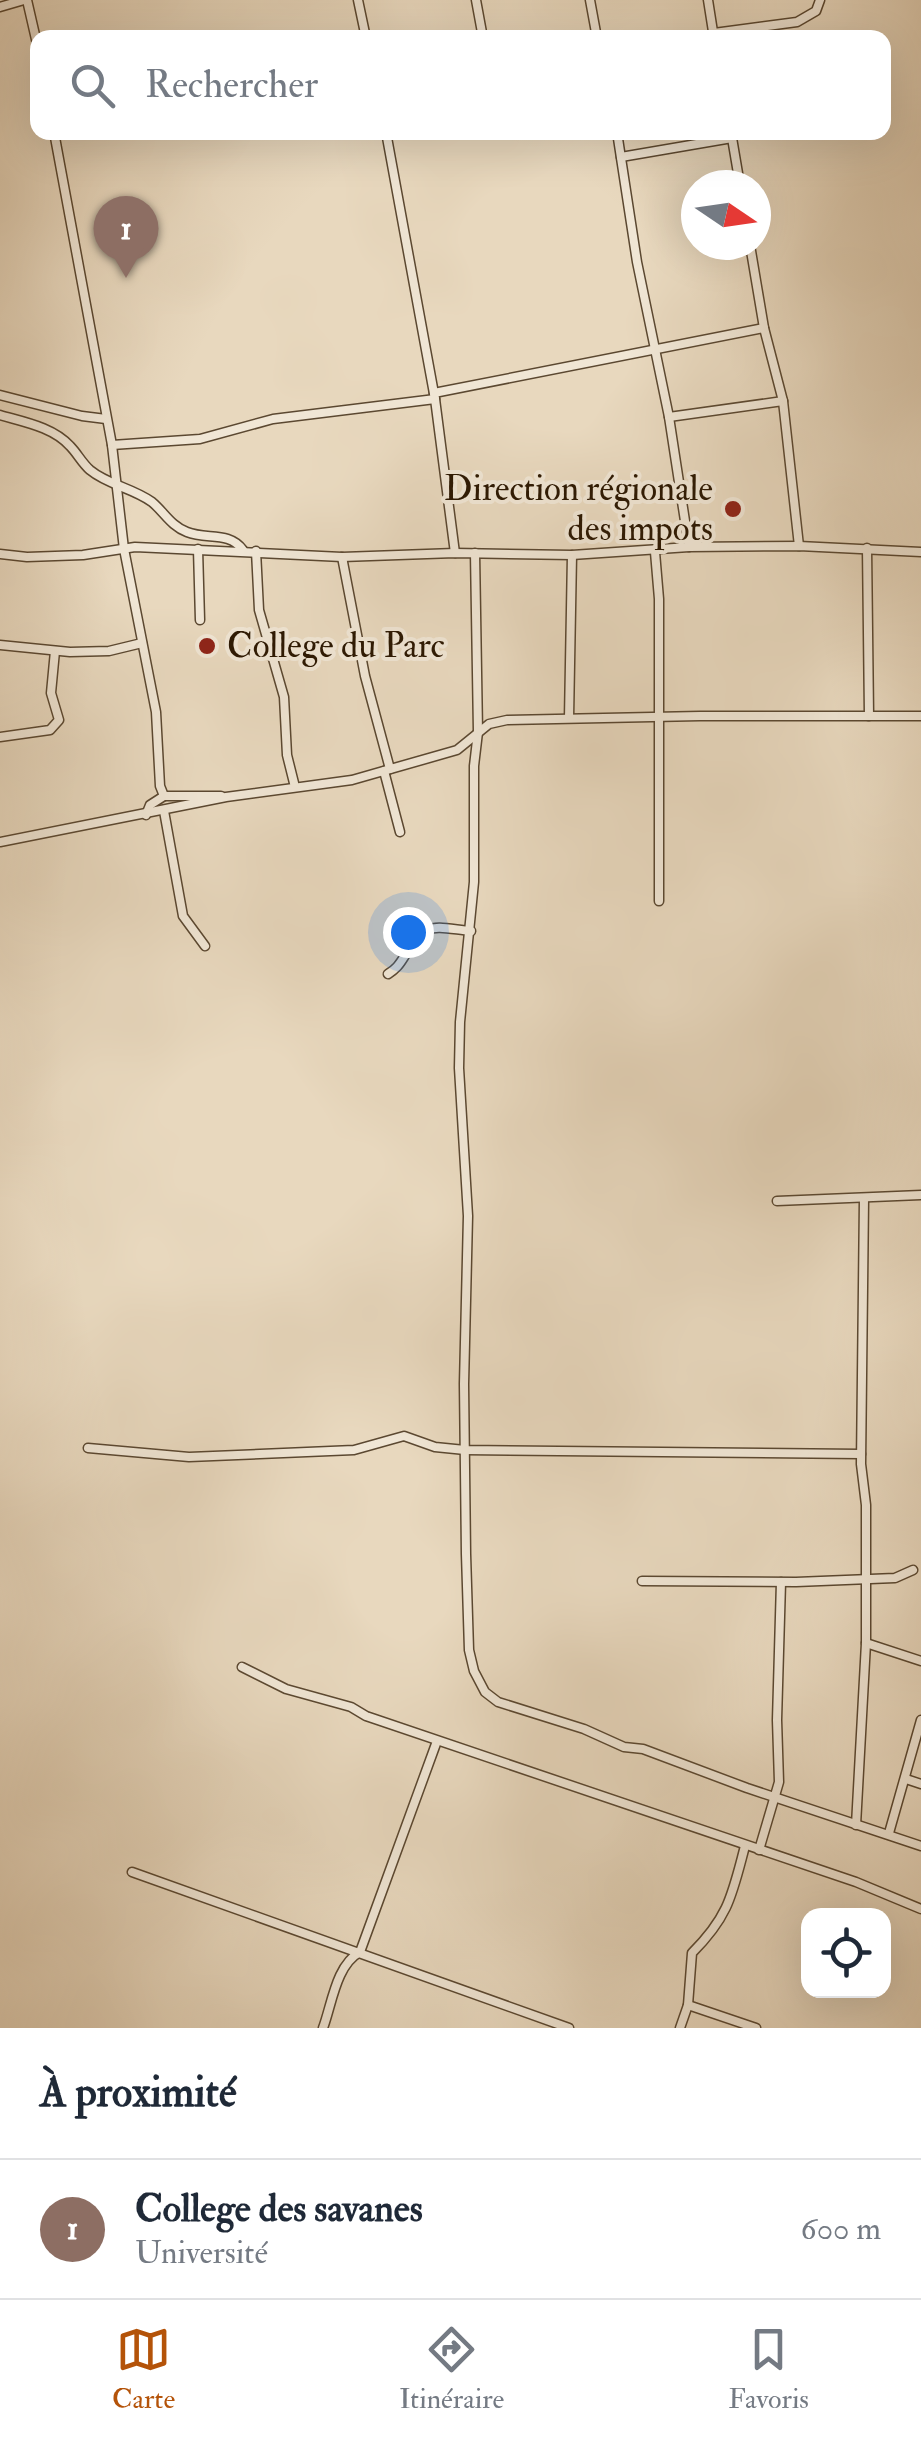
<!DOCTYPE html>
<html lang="fr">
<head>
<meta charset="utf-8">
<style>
	:root { --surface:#fff; --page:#f2f2f3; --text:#1f2937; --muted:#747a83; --line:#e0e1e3; --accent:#b45309 }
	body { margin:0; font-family:"IM FELL Double Pica",serif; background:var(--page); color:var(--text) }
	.controls { position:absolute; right:30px; bottom:30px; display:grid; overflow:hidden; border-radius:20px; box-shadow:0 10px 40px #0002 }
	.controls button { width:90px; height:90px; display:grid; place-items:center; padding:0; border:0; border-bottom:2px solid var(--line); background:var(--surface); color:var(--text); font:50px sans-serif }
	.compass { position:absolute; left:681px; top:170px; width:90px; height:90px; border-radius:50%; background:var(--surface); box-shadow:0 10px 40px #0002; rotate:103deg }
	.you { position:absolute; left:408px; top:932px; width:35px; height:35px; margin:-25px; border:8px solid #fff; border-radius:50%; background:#1a73e8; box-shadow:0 0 0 15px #1a73e833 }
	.badge { display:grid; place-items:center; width:65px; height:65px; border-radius:50%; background:var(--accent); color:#fff; font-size:32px; font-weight:700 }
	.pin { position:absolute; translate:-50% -82px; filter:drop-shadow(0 2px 5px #0008) }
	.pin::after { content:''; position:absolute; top:52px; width:35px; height:30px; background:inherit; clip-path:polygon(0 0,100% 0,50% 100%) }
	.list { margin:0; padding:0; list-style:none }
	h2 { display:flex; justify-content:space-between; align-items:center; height:130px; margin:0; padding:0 40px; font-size:42px }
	h2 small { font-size:32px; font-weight:400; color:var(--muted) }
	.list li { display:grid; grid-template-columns:65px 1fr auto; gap:30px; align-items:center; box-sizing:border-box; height:140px; padding:0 40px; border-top:2px solid var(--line) }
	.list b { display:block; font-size:38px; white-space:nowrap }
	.list p { margin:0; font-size:32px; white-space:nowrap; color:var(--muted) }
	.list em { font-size:32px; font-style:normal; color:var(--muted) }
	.icon { flex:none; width:55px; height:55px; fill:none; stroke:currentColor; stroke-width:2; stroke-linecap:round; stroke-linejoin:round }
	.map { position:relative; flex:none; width:921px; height:2028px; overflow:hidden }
	.search { position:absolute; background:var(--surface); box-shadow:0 10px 40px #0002; left:30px; right:30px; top:30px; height:110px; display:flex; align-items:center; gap:25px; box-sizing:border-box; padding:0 35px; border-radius:20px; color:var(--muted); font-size:38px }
	.sheet { height:270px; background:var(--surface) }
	nav { display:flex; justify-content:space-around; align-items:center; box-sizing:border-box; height:140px; border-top:2px solid var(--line); background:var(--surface); font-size:28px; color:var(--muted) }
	nav a { display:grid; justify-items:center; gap:5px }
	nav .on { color:var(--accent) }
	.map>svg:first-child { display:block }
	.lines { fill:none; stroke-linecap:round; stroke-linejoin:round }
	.minor-casing { stroke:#5b4831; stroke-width:11 }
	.minor { stroke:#f0e6d5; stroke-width:8 }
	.poi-dot { fill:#8f2418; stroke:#f0e6d5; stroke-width:4 }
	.labels { text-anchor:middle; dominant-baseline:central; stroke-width:8; stroke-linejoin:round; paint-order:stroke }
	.poi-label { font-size:35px; fill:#2c1802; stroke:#f0e6d5; text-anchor:end }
</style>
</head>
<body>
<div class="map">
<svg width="921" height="2028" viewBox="0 0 921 2028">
	<rect width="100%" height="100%" fill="#e8d8be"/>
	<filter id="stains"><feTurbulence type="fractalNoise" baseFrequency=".002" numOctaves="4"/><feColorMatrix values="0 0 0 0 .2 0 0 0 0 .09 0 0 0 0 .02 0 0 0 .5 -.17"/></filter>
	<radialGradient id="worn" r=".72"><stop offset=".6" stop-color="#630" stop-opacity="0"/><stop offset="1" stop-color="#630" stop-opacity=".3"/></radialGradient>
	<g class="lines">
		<g class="minor-casing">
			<g id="minor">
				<polyline points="27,0 38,48"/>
				<polyline points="358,0 366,38"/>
				<polyline points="476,0 483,38"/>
				<polyline points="590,0 597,38"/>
				<polyline points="708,0 714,38"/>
				<polyline points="0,7 24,0"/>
				<polyline points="714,33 797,22 816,11 820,0"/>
				<polyline points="54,132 112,445 124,549 156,712 160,786 164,796 221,796"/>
				<polyline points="386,132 435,399 455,553"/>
				<polyline points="617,132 637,262 669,417 689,547"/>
				<polyline points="731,132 740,185"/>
				<polyline points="621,157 732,138"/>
				<polyline points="750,245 764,328 783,401 799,546"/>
				<polyline points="434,393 764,328"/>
				<polyline points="0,395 82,416 106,419"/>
				<path d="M0,415C24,422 53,427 70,446C77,453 82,463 90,470C108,485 133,488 152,502C164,512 171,526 187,532C207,540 229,531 243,550"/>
				<polyline points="669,417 783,401"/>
				<polyline points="112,445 200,439 273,419 435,399"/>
				<polyline points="867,548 869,716"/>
				<polyline points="198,549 200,620"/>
				<polyline points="256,551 259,610 284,697 287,755 295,787"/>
				<polyline points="655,552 659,599 659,901"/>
				<polyline points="475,553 478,732 474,766 474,882 460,1022 459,1068 468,1216 464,1384 466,1554 469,1650 474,1671 485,1692 498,1702 584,1729 624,1747 643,1749 747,1788 921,1846"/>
				<polyline points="0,554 27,557 83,555 135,547 342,557 455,553 572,555 689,547 799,546 921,552"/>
				<polyline points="342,557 365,676 390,769"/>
				<polyline points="0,645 70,652 109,651 142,643"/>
				<polyline points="569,718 572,555"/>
				<polyline points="0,737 50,730 59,720 51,693 55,651"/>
				<polyline points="384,771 400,832"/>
				<polyline points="164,811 183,916 205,946"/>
				<polyline points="146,815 150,805 164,796"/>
				<polyline points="0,842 226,797 352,780 457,750 489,724 507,720 700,716 921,716"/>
				<path d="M388,974C396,969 399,965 404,957C425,920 432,927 471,931"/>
				<polyline points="777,1201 921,1195"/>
				<polyline points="88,1448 189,1457 354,1450 404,1436 435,1447 465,1450 861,1454"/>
				<polyline points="642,1581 796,1582 895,1578 913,1570"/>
				<polyline points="866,1643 921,1661"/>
				<polyline points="242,1667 286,1689 351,1707 366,1716 856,1882 921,1909"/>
				<polyline points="906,1779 921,1784"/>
				<polyline points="856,1825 866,1643 866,1505 861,1464 864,1199"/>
				<polyline points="889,1833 921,1720"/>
				<polyline points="759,1850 779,1782 777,1720 781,1582"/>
				<polyline points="132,1872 569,2028"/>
				<polyline points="688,2005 756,2028"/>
				<path d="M323,2028C332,2004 336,1965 360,1952L437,1741"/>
				<path d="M680,2028L688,2005L692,1953C729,1916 732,1895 745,1846"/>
			</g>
		</g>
		<use href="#minor" class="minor"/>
	</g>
	<g class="poi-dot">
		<circle cx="733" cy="509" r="10"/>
		<circle cx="207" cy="646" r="10"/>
	</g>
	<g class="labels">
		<g class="poi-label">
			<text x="713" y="489">Direction régionale<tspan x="713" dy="40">des impots</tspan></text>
			<text x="227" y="646" text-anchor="start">College du Parc</text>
		</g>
	</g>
	<rect width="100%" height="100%" filter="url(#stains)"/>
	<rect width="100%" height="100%" fill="url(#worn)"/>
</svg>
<div class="controls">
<button><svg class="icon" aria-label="locate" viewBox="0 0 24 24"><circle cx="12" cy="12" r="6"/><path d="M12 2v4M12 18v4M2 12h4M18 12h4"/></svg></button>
</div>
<svg class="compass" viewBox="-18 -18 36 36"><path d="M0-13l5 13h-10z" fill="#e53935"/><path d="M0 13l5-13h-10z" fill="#747a83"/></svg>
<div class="you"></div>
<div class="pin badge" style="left:126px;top:278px;background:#8d6e63">1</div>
<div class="search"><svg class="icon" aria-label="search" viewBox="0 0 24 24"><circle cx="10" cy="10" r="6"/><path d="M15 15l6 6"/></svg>Rechercher</div>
</div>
<section class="sheet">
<h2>À proximité<small></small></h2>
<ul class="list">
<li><span class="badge" style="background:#8d6e63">1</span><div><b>College des savanes</b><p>Université</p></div><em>600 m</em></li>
</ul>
</section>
<nav>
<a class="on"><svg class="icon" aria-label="map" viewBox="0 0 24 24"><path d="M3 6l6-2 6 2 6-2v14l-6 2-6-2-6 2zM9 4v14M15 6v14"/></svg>Carte</a>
<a><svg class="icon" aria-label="directions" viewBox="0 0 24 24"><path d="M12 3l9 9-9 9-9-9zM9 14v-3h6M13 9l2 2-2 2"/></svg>Itinéraire</a>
<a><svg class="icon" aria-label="saved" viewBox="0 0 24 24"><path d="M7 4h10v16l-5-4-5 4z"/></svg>Favoris</a>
</nav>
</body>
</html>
